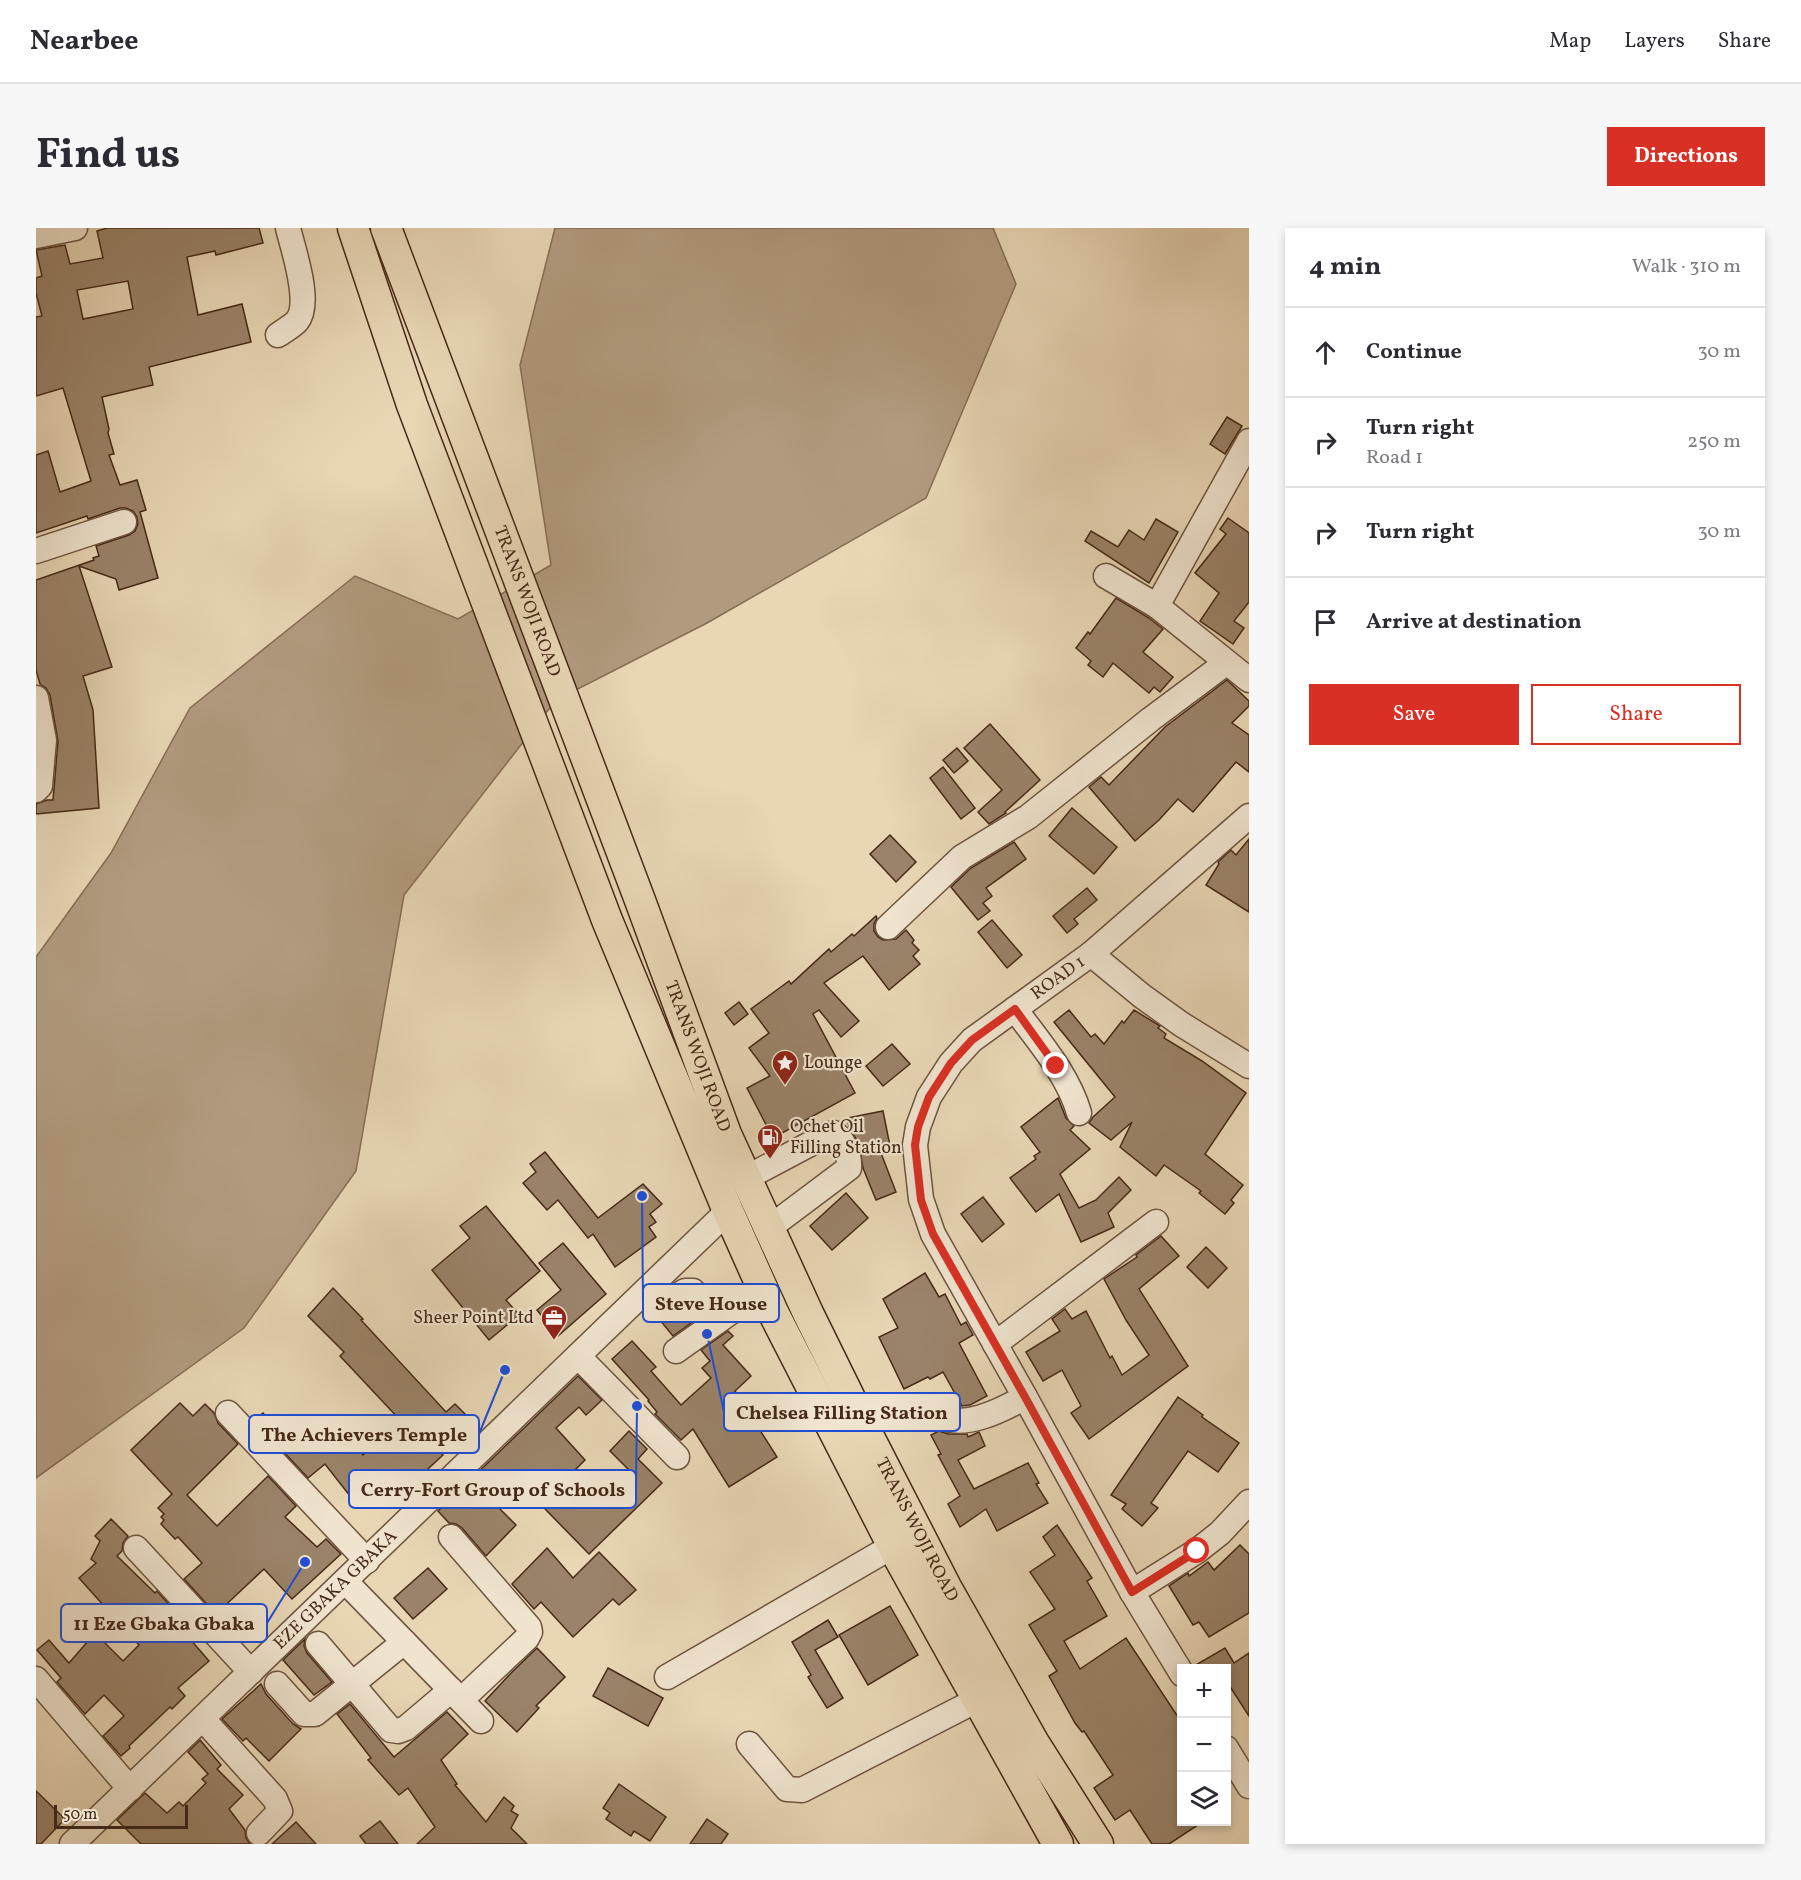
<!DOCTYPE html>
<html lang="en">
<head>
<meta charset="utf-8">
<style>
	:root { --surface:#fff; --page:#f7f7f7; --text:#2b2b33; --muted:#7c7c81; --line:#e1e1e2; --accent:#d93025 }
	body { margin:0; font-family:Vollkorn,serif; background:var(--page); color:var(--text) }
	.controls { position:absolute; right:18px; bottom:18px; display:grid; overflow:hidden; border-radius:0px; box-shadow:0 3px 9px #0003 }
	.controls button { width:54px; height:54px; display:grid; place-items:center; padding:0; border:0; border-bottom:2px solid var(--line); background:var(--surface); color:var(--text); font:30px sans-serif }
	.scale { position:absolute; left:18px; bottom:15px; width:134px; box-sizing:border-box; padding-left:6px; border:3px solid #462917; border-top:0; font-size:16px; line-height:21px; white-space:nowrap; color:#462917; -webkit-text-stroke:4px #f0e4cf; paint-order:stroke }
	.stop { position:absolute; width:18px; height:18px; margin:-14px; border:4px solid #d93025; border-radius:50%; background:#fff }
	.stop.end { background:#d93025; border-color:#fff; box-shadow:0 2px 6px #0008 }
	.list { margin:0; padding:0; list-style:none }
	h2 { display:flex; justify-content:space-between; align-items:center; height:78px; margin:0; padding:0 24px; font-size:26px }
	h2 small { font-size:20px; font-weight:400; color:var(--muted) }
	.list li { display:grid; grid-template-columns:39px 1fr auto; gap:18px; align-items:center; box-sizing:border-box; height:90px; padding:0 24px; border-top:2px solid var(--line) }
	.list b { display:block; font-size:22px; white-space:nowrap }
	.list p { margin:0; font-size:20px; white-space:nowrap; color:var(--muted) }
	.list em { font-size:20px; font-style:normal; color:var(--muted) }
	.actions { display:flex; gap:12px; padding:18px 24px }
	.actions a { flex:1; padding:14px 0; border:2px solid var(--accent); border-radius:0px; text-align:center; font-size:21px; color:var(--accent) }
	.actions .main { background:var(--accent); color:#fff }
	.icon { flex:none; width:33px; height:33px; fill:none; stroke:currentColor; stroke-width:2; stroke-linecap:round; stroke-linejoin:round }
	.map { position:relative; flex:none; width:1213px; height:1616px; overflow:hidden; border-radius:0px }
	header { display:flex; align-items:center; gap:36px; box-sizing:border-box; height:84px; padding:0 30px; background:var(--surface); border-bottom:2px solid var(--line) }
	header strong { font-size:28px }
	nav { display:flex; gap:33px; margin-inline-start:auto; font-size:21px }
	.intro { display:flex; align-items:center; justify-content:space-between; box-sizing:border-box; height:144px; padding:0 36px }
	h1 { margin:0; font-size:42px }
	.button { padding:15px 27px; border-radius:0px; background:var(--accent); color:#fff; font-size:21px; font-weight:700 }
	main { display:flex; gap:36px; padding:0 36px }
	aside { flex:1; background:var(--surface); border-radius:0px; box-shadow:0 3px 9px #0003 }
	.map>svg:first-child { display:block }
	.water { fill:#b19b7f; stroke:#866d55; stroke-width:1.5 }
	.building { fill:#9a8369; stroke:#462917; stroke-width:1.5; fill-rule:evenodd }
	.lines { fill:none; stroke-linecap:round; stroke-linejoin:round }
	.minor-casing { stroke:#6e543e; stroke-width:27 }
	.major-casing { stroke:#462917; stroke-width:33 }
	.minor { stroke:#f0e4cf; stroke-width:24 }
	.major { stroke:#e8d6b5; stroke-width:30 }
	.route { stroke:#d93025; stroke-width:8 }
	.labels { text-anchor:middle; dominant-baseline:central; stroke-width:4.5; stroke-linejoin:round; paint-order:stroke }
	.street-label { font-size:18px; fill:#462917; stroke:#f0e4cf }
	.poi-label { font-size:18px; fill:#462917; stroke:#f0e4cf; text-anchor:start }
	.leader { fill:none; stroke:#1d4ed8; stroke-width:2 }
	.callout-dot { fill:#1d4ed8; stroke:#f0e4cf; stroke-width:2 }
	.callout { fill:#f0e4cf; stroke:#1d4ed8; stroke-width:2 }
	.callout-label { font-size:20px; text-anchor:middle; font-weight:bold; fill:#462917 }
</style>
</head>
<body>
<header>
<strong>Nearbee</strong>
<nav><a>Map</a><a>Layers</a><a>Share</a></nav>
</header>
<div class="intro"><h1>Find us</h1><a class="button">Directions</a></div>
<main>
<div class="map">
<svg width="1213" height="1616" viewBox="0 0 1213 1616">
	<rect width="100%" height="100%" fill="#e8d6b5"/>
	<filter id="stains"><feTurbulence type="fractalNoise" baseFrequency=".00333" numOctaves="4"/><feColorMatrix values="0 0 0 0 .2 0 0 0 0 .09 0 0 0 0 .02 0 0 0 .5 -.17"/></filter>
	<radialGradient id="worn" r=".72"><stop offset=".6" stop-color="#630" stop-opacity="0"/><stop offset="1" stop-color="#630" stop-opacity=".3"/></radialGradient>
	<polygon class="water" points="519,0 957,0 980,56 890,270 671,395 520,472 368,667 320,943 208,1100 0,1250 0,729 75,625 154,480 319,348 422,391 515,337 484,137"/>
	<g class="building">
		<path d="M71,0H223L227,15L180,27L179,23L151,29L162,87L206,76L215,114L113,139L117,157L66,169L73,201L72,205L78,226L73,227L84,257L101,252L110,282L104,284L122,350L83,362L80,351L43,338L76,439L47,448L57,482L63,580L0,586V576L11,572H17L22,513L14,467L10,460L4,456L0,442V352L58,332L57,330L63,328L60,318L93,307L99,303L102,296L101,289L97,283L90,280H84L52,291L51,288L0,305V227L12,223L24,264L55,253L27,160L0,168V89L6,88L0,65V50L6,48L0,22L29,17L34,36L67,30L61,3ZM92,53L97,81L47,91L41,62Z"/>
		<polygon points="1191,189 1206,198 1189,226 1174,216"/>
		<polygon points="1192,290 1213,305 1213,374 1198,393 1208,400 1197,416 1164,393 1183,365 1159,345 1190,306 1184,301"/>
		<polygon points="1120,291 1142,304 1113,355 1049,313 1055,303 1082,319 1093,302 1108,312"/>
		<polygon points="1080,370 1113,390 1127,401 1107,424 1137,449 1124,464 1118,459 1113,465 1077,435 1067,449 1052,437 1055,433 1040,420 1052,404 1054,406"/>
		<polygon points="1191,452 1213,473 1213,478 1196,495 1213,507 1213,544 1200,534 1157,584 1142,571 1123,592 1099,613 1053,559 1065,549 1073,557 1129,499"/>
		<polygon points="954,496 1004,552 969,584 970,585 953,596 942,584 966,562 928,520"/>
		<polygon points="921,520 932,533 918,545 907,532"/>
		<polygon points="907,539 939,580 925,591 894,550"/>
		<polygon points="1036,580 1081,619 1058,646 1013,608"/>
		<polygon points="854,607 880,634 860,654 834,626"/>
		<polygon points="1213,611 1213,684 1170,657 1183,636 1182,634 1195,622 1200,627"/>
		<polygon points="978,614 990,631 950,660 956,668 947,675 954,683 942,692 915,659 935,640"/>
		<polygon points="1051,660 1061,672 1038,691 1042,696 1031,705 1017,688"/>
		<polygon points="840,688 841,690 838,696 838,703 842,709 847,712 860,711 870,702 878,712 876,715 883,722 877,728 884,736 853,762 827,728 788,755 823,793 805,809 783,782 777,786 819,865 737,910 711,860 734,848 713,820 733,805 715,781 753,753 755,756 793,721 795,724 816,706 818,708"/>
		<polygon points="956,692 986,727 971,740 942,704"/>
		<polygon points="703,774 712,786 698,797 689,785"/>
		<polygon points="1033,782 1055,809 1059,806 1068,816 1086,793 1088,795 1098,782 1124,798 1122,800 1130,806 1128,810 1166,833 1210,865 1169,926 1207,957 1195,972 1198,975 1189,986 1163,965 1165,963 1128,937 1120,948 1084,919 1096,894 1075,912 1053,895 1057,889 1079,869 1018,794"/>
		<polygon points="856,816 874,836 847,858 830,838"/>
		<polygon points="1022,870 1030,890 1038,898 1034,902 1054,921 1024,946 1043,980 1060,972 1083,949 1095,962 1072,985 1078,999 1045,1014 1023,966 1000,984 974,950 1000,931 998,928 1004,924 985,899"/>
		<polygon points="847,883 855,923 845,925 860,964 840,972 827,940 823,916 813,899 811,890"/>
		<polygon points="509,924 562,990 607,956 626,976 614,986 620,994 613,999 620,1009 579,1039 557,1006 552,1010 522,972 511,982 487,955 500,944 494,936"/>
		<polygon points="810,965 832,990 796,1022 774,998"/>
		<polygon points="947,969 968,996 946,1014 925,986"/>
		<polygon points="450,978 504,1043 470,1072 483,1087 453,1112 396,1042 434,1010 424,998"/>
		<polygon points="1125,1008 1143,1028 1103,1061 1152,1138 1053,1211 1035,1185 1045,1178 1026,1142 1007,1153 990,1124 1024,1103 1016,1091 1029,1081 1036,1091 1050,1083 1074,1130 1076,1128 1086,1147 1113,1127 1090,1092 1068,1051 1101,1029 1100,1027"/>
		<polygon points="527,1015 570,1066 522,1108 501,1082 525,1062 503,1035"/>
		<polygon points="1170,1019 1191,1040 1172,1060 1151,1039"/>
		<polygon points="889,1045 903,1069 909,1066 925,1097 930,1094 937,1107 923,1115 951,1168 934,1177 926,1178 907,1144 894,1151 892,1149 868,1161 843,1109 862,1100 847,1071"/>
		<polygon points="297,1060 327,1091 325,1092 410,1184 419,1176 437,1194 405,1225 407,1227 367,1264 355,1251 321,1277 289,1236 272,1250 218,1192 227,1185 253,1216 265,1206 272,1214 300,1192 327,1227 365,1193 304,1128 308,1124 272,1088"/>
		<polygon points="651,1078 662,1090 637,1108 623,1091 627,1088 638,1086"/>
		<polygon points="692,1103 697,1108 687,1117 715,1148 699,1163 741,1229 693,1259 657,1201 645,1212 619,1186 621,1184 612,1173 613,1172 576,1131 596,1113 620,1139 615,1143 645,1177 675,1150 666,1140 674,1133 665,1122"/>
		<polygon points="542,1148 566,1172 550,1187 543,1179 520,1200 549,1232 536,1245 566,1274 596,1245 574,1223 593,1203 611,1221 602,1231 626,1255 553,1326 474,1245 458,1260 463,1266 456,1273 480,1297 450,1328 426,1300 420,1296 413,1295 402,1283"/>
		<polygon points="1142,1169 1167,1187 1166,1189 1203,1215 1182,1244 1152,1223 1115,1275 1122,1280 1106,1298 1086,1281 1090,1276 1075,1267"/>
		<polygon points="144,1175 157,1188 169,1176 178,1185 182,1195 202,1216 151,1267 181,1298 232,1248 260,1278 249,1289 281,1319 290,1311 305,1326 256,1371 228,1341 180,1386 148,1351 166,1335 142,1309 139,1311 125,1296 128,1292 125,1289 128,1286 122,1280 136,1266 95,1222"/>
		<polygon points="903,1203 912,1206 931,1206 932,1209 943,1204 949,1218 922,1232 938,1261 992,1235 1003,1255 1000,1256 1012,1275 961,1303 950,1281 924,1299 912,1276 924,1268 902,1227 905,1226 895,1207"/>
		<polygon points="75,1291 92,1308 87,1315 86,1323 81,1328 119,1365 121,1363 146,1391 141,1396 173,1433 142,1460 149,1468 136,1481 134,1479 93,1518 94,1520 85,1528 67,1508 88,1488 68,1467 49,1486 21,1454 25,1450 1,1422 13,1412 33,1435 59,1405 87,1433 103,1417 43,1350 60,1335 55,1331 64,1313 59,1308"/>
		<polygon points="1021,1297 1056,1350 1051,1353 1071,1388 1028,1413 1044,1441 1090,1410 1146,1495 1146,1593 1168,1593 1133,1616 1116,1616 1094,1582 1079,1592 1058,1560 1077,1547 1048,1503 1046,1504 1039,1495 1013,1448 1021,1443 993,1397 1019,1381 994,1344 1019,1327 1007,1309"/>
		<polygon points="1204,1317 1213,1326 1213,1385 1173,1409 1163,1394 1157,1397 1133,1358 1152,1345 1153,1348 1172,1334 1178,1342"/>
		<polygon points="511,1320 537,1350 563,1324 600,1362 583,1377 577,1371 537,1409 505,1374 498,1381 476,1356"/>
		<polygon points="392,1340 411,1361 377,1391 358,1370"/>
		<polygon points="854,1378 882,1427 832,1457 803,1407"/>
		<polygon points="792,1392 802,1409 779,1422 807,1470 791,1480 772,1449 775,1447 756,1414"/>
		<polygon points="269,1411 268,1418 271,1425 296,1454 278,1467 247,1432"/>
		<polygon points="501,1420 529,1449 500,1478 503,1480 481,1504 449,1473 476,1444"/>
		<polygon points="1189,1420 1198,1435 1213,1425 1213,1488 1191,1454 1191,1440 1159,1440 1158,1438"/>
		<polygon points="572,1440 627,1470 612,1498 557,1468"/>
		<polygon points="225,1456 230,1466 257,1496 265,1501 233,1533 210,1510 207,1513 186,1491"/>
		<polygon points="314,1476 358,1529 411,1484 432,1506 405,1532 421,1556 419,1557 450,1594 468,1569 478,1578 475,1583 482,1587 475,1600 491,1616 381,1616 399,1599 372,1560 363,1567 332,1532 335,1530 301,1486"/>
		<polygon points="164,1512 185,1537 181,1541 207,1567 193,1581 209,1602 210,1610 214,1616 105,1616 81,1592 109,1565 131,1585 143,1574 147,1578 170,1555 166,1551 172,1546 152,1524"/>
		<polygon points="583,1556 630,1589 614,1613 598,1603 595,1608 570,1591 574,1585 567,1580"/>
		<polygon points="0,1563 29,1591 5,1616 0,1616"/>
		<polygon points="671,1591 692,1606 685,1616 654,1616"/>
		<polygon points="344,1593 362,1616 330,1616 324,1608"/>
		<polygon points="260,1594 280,1616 236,1616"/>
	</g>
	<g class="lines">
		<g class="minor-casing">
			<g id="minor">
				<polyline points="0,8 39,0"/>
				<path d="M242,107C247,103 257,98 261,93C276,75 257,21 252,0"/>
				<polyline points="0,323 88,294"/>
				<polyline points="1070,348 1121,378 1213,452"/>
				<polyline points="1121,378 1213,213"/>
				<polyline points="0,470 8,512 4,558 0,562"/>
				<polyline points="852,699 926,629 992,589 1115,491 1190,435"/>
				<polyline points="1055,726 1106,768 1145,796 1213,838"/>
				<path d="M979,781C1002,813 1032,846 1043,885"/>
				<path d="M710,950L791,907L798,905C807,910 814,929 813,940L733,1000"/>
				<polyline points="613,1060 627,1073 631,1074 649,1063 657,1063 683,1092"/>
				<polyline points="959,1116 1120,994"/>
				<polyline points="640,1123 727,1061"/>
				<polyline points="542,1128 641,1229"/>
				<polyline points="192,1185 331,1333"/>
				<path d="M904,1188C928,1202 968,1181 989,1169"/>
				<polyline points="415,1309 493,1399 494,1404 491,1410 425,1472"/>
				<polyline points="100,1320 215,1444"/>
				<polyline points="309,1353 445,1493"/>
				<polyline points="1096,1364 1161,1323 1184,1305 1213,1274"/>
				<polyline points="282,1416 355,1502 362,1503 370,1500 415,1462"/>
				<path id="s1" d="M1146,1446L1096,1364L989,1169L897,1006L885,971L879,917L882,899L893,869L915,835L936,812L1055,726L1213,588"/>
				<polyline points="631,1449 857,1318"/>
				<polyline points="0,1451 94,1561"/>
				<polyline points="241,1456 268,1486 279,1486 368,1414"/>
				<polyline points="167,1491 239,1571 244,1583 223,1605"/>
				<polyline points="713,1516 751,1561 766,1562 941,1472"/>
				<polyline points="1190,1520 1213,1558"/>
				<path id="s2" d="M36,1616L692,983"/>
			</g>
		</g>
		<g class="major-casing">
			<g id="major">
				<polyline points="317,0 376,177 571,692 692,983 737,1084 863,1330 1022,1616"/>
				<path id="s3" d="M350,0L605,675L690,906L772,1085L833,1209L910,1359L998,1515L1062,1616"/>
			</g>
		</g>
		<use href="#minor" class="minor"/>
		<use href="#major" class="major"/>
	</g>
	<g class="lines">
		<polyline class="route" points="1020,838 979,781 936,812 915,835 893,869 882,899 879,917 885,972 897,1006 989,1169 1096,1364 1161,1323"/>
	</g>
	<defs>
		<g id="sight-pin" transform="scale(1.35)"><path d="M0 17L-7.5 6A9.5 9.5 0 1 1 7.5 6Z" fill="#8f2418" stroke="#f0e4cf"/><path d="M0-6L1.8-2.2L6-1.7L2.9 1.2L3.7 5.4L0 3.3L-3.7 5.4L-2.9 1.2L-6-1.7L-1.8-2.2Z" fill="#fff"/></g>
		<g id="fuel-pin" transform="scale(1.35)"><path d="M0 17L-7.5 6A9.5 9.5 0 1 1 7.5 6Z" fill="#8f2418" stroke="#f0e4cf"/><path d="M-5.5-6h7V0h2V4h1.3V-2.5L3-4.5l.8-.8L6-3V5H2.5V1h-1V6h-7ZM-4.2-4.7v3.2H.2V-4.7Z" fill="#fff"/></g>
		<g id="office-pin" transform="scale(1.35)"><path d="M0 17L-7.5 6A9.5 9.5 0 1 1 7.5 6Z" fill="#8f2418" stroke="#f0e4cf"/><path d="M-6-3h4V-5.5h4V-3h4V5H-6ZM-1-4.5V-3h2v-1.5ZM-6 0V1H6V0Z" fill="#fff"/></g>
	</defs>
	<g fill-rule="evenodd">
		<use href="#sight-pin" x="749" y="835"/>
		<use href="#fuel-pin" x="734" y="909"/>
		<use href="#office-pin" x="518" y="1090"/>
	</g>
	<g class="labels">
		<g class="street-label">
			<text stroke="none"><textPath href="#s3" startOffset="399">TRANS WOJI ROAD</textPath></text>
			<text stroke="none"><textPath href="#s1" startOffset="825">ROAD 1</textPath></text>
			<text stroke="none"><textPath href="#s3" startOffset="885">TRANS WOJI ROAD</textPath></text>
			<text stroke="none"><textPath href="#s3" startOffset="1407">TRANS WOJI ROAD</textPath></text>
			<text stroke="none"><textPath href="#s2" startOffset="366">EZE GBAKA GBAKA</textPath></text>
		</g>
		<g class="poi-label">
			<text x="768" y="835">Lounge</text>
			<text x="754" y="899">Ochet Oil<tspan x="754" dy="21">Filling Station</tspan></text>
			<text x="498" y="1090" text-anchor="end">Sheer Point Ltd</text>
		</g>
	</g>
	<path class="leader" d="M606 968L607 1075M671 1106L688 1184M469 1142L443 1206M601 1178L600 1261M269 1334L231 1395"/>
	<g class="callout-dot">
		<circle cx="606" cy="968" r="6"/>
		<circle cx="671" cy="1106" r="6"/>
		<circle cx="469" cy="1142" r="6"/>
		<circle cx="601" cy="1178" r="6"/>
		<circle cx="269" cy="1334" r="6"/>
	</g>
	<g class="callout">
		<rect x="607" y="1056" width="136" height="38" rx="6"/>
		<rect x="688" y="1165" width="236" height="38" rx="6"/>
		<rect x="213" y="1187" width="230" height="38" rx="6"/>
		<rect x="313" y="1242" width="287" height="38" rx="6"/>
		<rect x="25" y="1376" width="206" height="38" rx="6"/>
	</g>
	<g class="callout-label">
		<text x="675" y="1082">Steve House</text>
		<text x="806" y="1191">Chelsea Filling Station</text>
		<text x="328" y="1213">The Achievers Temple</text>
		<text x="457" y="1268">Cerry-Fort Group of Schools</text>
		<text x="128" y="1402">11 Eze Gbaka Gbaka</text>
	</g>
	<rect width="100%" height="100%" filter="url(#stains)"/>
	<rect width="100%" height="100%" fill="url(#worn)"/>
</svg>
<div class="controls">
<button>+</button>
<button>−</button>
<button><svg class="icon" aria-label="layers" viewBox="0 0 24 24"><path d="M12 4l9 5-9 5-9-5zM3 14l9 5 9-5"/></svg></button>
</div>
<div class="scale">50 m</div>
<div class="stop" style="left:1161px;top:1323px"></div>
<div class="stop end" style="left:1020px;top:838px"></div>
</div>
<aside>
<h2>4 min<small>Walk · 310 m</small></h2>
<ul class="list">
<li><svg class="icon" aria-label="ahead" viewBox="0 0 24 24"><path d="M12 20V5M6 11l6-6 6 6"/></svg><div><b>Continue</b></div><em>30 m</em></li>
<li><svg class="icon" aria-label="right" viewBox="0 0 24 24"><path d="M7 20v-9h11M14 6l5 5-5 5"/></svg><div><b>Turn right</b><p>Road 1</p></div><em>250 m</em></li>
<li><svg class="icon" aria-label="right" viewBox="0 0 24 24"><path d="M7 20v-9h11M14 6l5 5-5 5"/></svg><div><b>Turn right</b></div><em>30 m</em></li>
<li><svg class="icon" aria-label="arrive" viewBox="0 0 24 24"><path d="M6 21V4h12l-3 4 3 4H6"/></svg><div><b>Arrive at destination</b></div></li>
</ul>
<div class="actions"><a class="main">Save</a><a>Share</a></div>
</aside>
</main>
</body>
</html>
